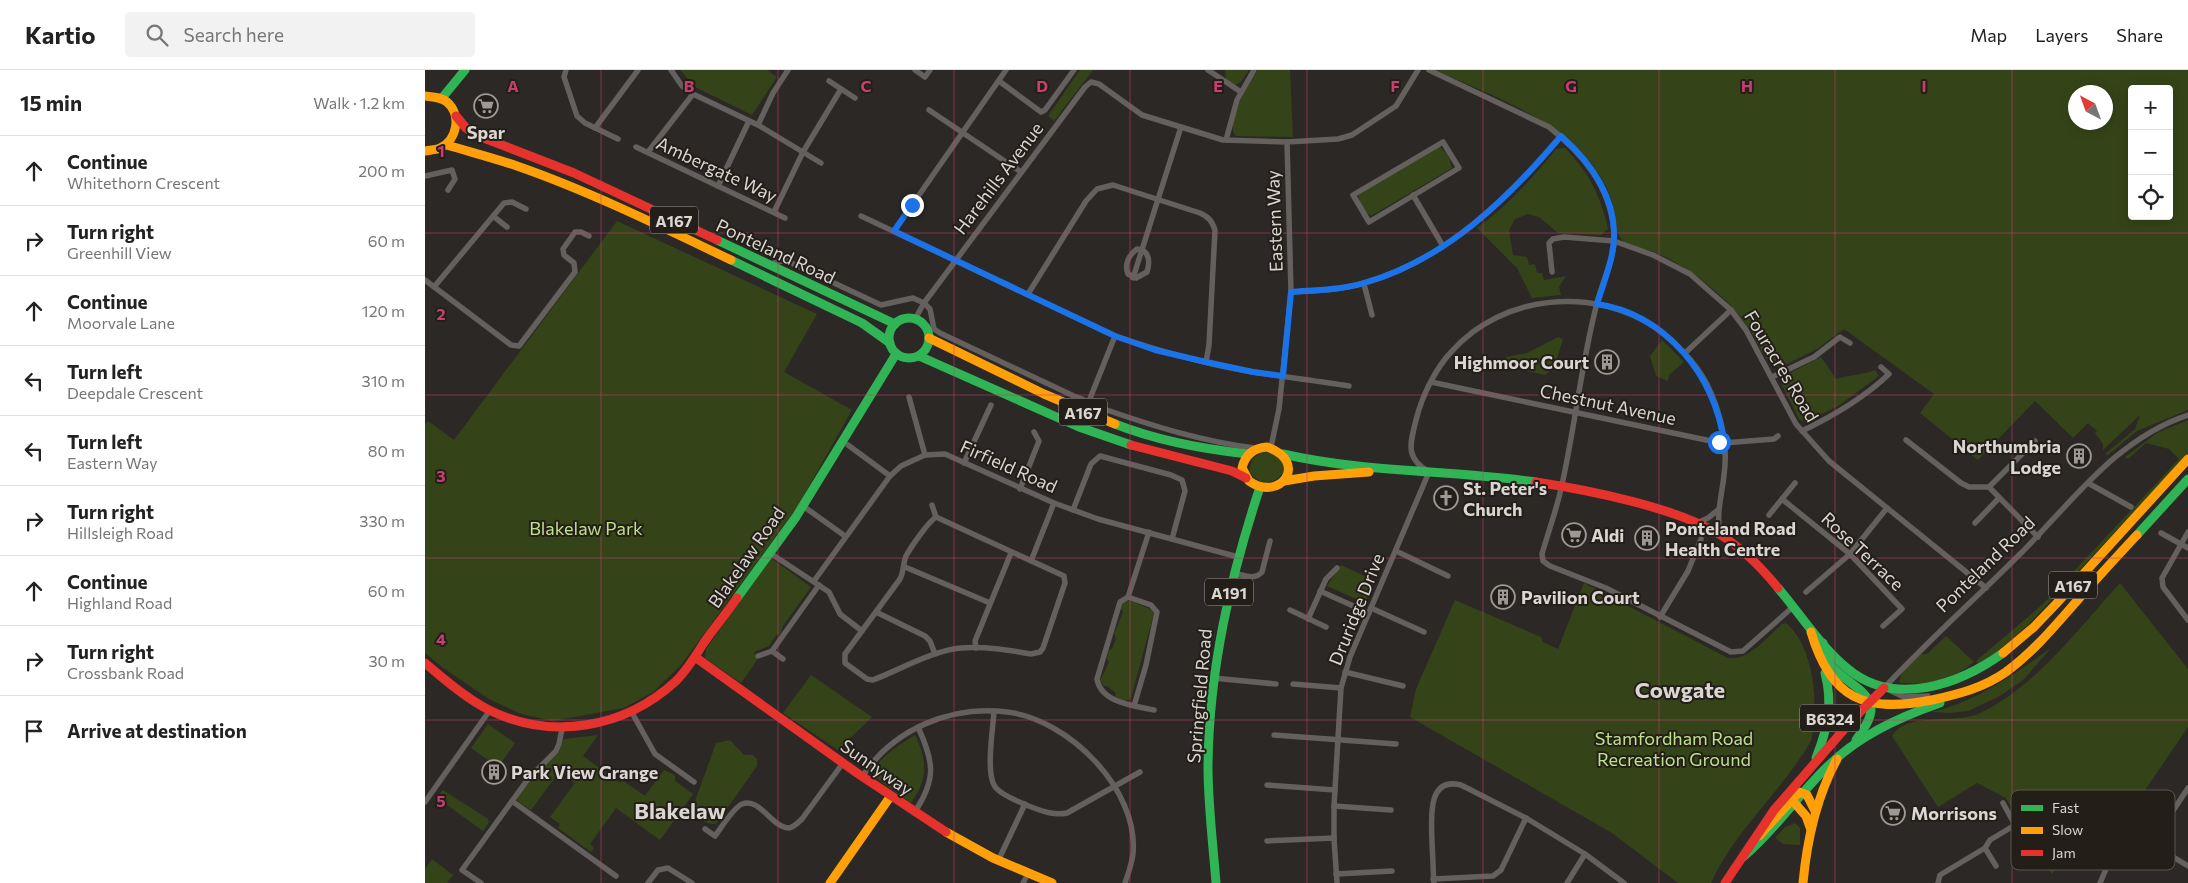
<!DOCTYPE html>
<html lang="en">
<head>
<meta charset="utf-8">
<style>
	:root { --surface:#fff; --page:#f2f2f2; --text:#222; --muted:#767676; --line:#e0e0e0 }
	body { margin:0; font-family:Commissioner,sans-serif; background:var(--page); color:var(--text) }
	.controls { position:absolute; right:15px; top:15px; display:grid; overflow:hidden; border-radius:5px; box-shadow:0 2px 12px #0003 }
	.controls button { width:45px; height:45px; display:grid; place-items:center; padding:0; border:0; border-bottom:1px solid var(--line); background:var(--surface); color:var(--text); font:25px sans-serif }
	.compass { position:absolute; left:1643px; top:15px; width:45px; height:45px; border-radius:50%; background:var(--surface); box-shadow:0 2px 12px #0003; rotate:319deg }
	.stop { position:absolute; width:15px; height:15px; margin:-11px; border:4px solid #1a73e8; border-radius:50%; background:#fff }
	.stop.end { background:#1a73e8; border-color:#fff; box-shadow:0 1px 5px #0008 }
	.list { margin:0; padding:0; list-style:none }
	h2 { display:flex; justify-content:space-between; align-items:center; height:65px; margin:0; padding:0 20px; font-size:21px }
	h2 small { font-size:16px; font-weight:400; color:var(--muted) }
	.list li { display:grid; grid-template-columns:32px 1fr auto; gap:15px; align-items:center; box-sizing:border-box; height:70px; padding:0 20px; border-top:1px solid var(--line) }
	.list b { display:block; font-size:19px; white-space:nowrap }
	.list p { margin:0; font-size:16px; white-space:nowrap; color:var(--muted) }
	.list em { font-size:16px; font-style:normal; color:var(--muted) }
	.icon { flex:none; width:28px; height:28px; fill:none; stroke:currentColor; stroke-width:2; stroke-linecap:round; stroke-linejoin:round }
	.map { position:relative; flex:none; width:1763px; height:813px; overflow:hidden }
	header { display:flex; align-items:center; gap:30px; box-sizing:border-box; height:70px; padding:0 25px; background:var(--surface); border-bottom:1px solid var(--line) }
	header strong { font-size:24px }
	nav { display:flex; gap:28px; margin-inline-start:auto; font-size:18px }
	.search { width:350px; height:45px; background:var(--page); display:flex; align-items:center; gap:12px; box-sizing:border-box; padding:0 18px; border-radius:5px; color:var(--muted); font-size:19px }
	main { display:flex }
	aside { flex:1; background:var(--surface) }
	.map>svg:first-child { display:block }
	.green { fill:#354418; fill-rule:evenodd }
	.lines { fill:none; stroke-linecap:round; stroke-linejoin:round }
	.street { stroke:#63605e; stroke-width:5.5 }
	.fast { stroke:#30b455; stroke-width:9 }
	.slow { stroke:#ff9f0a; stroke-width:9 }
	.jam { stroke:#e5322d; stroke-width:9 }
	.route { stroke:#1a73e8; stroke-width:6 }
	.grid { fill:none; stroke:#c73e73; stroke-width:1; stroke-opacity:0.55 }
	.labels { text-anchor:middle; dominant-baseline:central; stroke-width:4; stroke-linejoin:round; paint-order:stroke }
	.shield { fill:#241e19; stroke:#a39f9a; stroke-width:1 }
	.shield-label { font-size:16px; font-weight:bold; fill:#dad6d2 }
	.poi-label { font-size:18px; font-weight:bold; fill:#dad6d2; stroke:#241e19; text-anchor:start }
	.street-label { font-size:18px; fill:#dad6d2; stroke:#241e19 }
	.park-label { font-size:18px; fill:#bde387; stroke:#241e19 }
	.district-label { font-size:22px; font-weight:bold; fill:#dad6d2; stroke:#241e19 }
	.key { fill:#241e19; stroke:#5b5550; stroke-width:1 }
	.key-label { font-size:14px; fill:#dad6d2 }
	.grid-label { font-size:16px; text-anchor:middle; font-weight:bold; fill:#c73e73; stroke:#241e19; stroke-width:4; stroke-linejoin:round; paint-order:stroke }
</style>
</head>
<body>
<header>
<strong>Kartio</strong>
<div class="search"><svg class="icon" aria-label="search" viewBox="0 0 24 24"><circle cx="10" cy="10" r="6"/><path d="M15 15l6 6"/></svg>Search here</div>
<nav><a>Map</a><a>Layers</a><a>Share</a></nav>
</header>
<main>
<aside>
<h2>15 min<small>Walk · 1.2 km</small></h2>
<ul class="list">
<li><svg class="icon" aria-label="ahead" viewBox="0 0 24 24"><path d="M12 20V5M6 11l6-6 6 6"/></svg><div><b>Continue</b><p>Whitethorn Crescent</p></div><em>200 m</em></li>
<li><svg class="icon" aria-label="right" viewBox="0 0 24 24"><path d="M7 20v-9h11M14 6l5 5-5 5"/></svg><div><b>Turn right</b><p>Greenhill View</p></div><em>60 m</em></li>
<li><svg class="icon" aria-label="ahead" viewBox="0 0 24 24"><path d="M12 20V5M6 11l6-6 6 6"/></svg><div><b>Continue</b><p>Moorvale Lane</p></div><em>120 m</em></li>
<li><svg class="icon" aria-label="left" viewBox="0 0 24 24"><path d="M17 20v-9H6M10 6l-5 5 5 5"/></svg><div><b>Turn left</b><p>Deepdale Crescent</p></div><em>310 m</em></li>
<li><svg class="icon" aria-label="left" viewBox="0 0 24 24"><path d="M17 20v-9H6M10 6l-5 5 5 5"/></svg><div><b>Turn left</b><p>Eastern Way</p></div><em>80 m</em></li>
<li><svg class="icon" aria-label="right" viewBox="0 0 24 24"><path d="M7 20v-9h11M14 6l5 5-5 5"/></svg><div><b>Turn right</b><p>Hillsleigh Road</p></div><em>330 m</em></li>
<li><svg class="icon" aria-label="ahead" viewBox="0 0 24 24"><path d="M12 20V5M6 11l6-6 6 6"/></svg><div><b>Continue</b><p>Highland Road</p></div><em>60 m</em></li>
<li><svg class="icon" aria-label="right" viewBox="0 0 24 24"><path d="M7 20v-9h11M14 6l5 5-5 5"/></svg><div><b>Turn right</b><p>Crossbank Road</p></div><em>30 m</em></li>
<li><svg class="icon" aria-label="arrive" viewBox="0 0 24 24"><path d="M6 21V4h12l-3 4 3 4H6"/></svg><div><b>Arrive at destination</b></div></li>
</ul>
</aside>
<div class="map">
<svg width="1763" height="813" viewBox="0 0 1763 813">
	<rect width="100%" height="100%" fill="#2b2826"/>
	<g class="green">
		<polygon points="255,0 342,0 352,7 327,45 270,17"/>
		<polygon points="655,0 668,0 629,51 623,46"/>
		<polygon points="800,0 824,0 816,12 810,15 801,9"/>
		<path d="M833,0H865L868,67L811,66C798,54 825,12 833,0Z"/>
		<path d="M1011,0H1763V340L1712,361L1683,385L1680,384L1710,359L1715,345L1678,380V374L1670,363L1672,361L1663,353L1648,368L1610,331L1553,390L1495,343L1509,324L1419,259L1392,279L1354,298C1339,291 1333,273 1325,260C1317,248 1308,237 1298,228C1278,209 1254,192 1229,182C1220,178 1203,177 1197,170C1189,161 1191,148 1188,137C1186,126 1181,115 1175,106C1139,49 1070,28 1011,0ZM1707,19H1744V146H1707ZM1650,22H1680V52H1650Z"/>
		<polygon points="1014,76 1023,85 1027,98 946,146 936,138 933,124"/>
		<path d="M1140,78C1163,101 1176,126 1183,159L1176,165L1133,163L1114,147L1103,144L1090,149L1084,160L1088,185L1102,187L1104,195L1110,194L1112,203H1117L1119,210L1141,206L1134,217L1136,225L1107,228L1092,198L1052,158C1082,136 1108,108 1131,79Z"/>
		<polygon points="192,151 392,244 359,302 427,340 373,436 256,595 228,622 199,638 127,651 96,644 64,629 17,597 0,583 0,354 3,351 29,370"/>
		<polygon points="1133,267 1138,269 1129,298 1120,305 1076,295 1081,287 1102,283"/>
		<polygon points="1237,270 1259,292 1244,305 1243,311 1231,306 1225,286"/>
		<path d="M1396,287L1411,309C1424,305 1437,305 1450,300L1454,306L1413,336L1379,352L1374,349L1356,313L1359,306Z"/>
		<polygon points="1763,350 1763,384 1604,554 1571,583 1553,593 1551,591 1618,534 1754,389 1744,379 1721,373 1703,389 1700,387 1732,363"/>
		<path d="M838,382L846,383L857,390L860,400C850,416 833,417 824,400L828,388Z"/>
		<polygon points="346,488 386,517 358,556 355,564 351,565 344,576 329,582 332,590 316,613 280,588 281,579"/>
		<polygon points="916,495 950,511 940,533 902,516"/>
		<path d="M1159,513L1303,588C1324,591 1342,567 1357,554L1361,553C1390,577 1394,638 1386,671C1357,721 1310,760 1286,813H1253L1187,763L985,647L991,619L1030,530L1116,567L1118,572L1133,579Z"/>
		<path d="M1695,513L1763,599V657L1718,723L1698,735L1688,746L1684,747L1671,741L1627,804L1581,728L1552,713L1513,737L1467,666C1482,641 1529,654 1553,644C1611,617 1652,560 1695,513Z"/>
		<path d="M704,530L725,539L729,543L706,628C700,633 696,630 690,627L691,623L682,616H679L675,611L684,592L682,589L684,580L687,579L691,568L689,564L698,542L696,539L698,533Z"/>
		<path d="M1521,566L1549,592C1527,610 1504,615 1477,613L1474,612C1476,600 1488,591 1496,584H1502Z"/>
		<path d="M1626,578L1599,609L1575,626L1543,641L1524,643L1507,642C1553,631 1588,605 1626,578Z"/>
		<polygon points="386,605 447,647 413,680 358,643"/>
		<polygon points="63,654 90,673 73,697 46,678"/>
		<polygon points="173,665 158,686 195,713 197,710 220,726 239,700 250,705 250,711 268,724 235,770 191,738 165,774 169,778 166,782 133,758 135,754 125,747 150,713 134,702 106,740 93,731 92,727 104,710 134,682 139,669"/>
		<path d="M490,665C503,692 503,708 486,733L451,708C444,692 478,673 490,665Z"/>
		<path d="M305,670L319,685H328L332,689V696L291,754C281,755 273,748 268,741L269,734L291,673Z"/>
		<polygon points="18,720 63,749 64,752 58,761 11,727"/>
		<polygon points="1370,753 1375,758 1375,775 1358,774 1350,768 1360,757"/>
		<polygon points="7,789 28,805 22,813 0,813 0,799"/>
	</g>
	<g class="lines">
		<g class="street">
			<polyline points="141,0 139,7 152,46 160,53 193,69"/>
			<polyline points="246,0 257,16 268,24 333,55 396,93"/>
			<polyline points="490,0 500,7 505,0"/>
			<polyline points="783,0 816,22"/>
			<path d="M1004,0L1124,57C1158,84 1184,115 1189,160C1192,184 1178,209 1172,233C1156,294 1150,358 1136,419C1131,441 1123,463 1117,484L1118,491L1125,496L1181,518L1306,582L1318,581L1369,536"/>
			<polyline points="404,11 430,28"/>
			<polyline points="574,11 616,42 620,40 649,0"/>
			<polyline points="504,40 596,102"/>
			<polyline points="333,55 348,23 363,0"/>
			<polyline points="170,58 213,0"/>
			<polyline points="801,70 812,30 829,0"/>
			<polygon points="1018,72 1034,98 944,152 928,125"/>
			<polyline points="211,77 360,148"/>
			<polyline points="223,82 268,24"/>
			<polyline points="0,106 27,100 30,109 23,120"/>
			<polyline points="293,116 324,51"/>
			<polyline points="988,125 1018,176"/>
			<polyline points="349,142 378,82 416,19"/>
			<polyline points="68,146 82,157"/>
			<path d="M436,146L690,266C735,281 781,295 828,302C860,307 892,311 924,316"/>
			<polyline points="469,161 581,0"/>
			<path d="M712,179C725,180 725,192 722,202L711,208L703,204C699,194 704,185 712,179Z"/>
			<path d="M346,194L360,190L456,235L488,228L499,233L505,239L509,259L515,263L651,327C661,330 670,336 679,339C728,356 779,372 830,378"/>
			<polyline points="1127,202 1124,173 1128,169 1139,167 1189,171 1228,185 1265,204 1306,240 1321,260 1371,354 1404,391 1561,518"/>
			<polyline points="708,208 756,57"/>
			<polyline points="0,210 86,275 94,276 150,202 149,193 139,185 138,179 150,162 156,162 164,166"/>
			<polyline points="939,214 947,245"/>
			<polyline points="9,217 79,133 87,132 101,139"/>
			<path d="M866,222C890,221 916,220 939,213C1019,191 1083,129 1136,66"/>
			<path d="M603,224L661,131L672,119L688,115L775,143C784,147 787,151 790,160L784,275L781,292"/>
			<polyline points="490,249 499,233 660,17 666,12 674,14 717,45 756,57 798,70 862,72 913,69 927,65 971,36 993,0"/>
			<polyline points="1260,283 1306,240"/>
			<polyline points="1347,307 1389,287 1415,267 1425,273"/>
			<polyline points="1006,312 1286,371 1299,373 1349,369 1353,366"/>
			<polyline points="484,327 500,385"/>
			<polyline points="664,331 690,266"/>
			<path d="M1377,361C1408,346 1439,328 1464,304L1456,297"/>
			<polyline points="1481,370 1536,413 1544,417 1564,417 1613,467"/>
			<polyline points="423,375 465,406"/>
			<polyline points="846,377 854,339 866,222 862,72"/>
			<polyline points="539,393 566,335"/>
			<polyline points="1663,413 1706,437"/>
			<polyline points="1564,417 1610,371"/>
			<polyline points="595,419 614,371 609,362"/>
			<polyline points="1357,429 1425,484 1477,539 1458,556"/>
			<path d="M507,435L511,447C503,452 486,477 481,486C478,493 479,501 475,509L420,584V593L442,609L448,610C474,600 509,580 536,578C559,576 583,580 606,584L615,582L618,578L640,513L639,506L511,447"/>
			<polyline points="378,436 420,466"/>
			<polyline points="648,440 666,394 675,386 746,405 757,410 760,421 747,469"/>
			<polyline points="1344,445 1370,413"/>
			<polyline points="1272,453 1283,448 1293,440"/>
			<polyline points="1550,453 1574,428"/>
			<polyline points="1763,462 1737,508 1738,517 1763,550"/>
			<polyline points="1736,463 1763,478"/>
			<polyline points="971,481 1023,506"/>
			<polyline points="345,483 404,522 415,544 437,561"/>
			<polyline points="606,491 629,433"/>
			<polyline points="480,497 565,533"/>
			<path d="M808,503C819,505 829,511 837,502L845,471"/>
			<polyline points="389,511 465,406 476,396 500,385 520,384 629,433 673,449 813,487"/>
			<polyline points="895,521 944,543"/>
			<polyline points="1381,522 1425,484 1462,438"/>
			<polyline points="703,527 724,462"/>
			<polyline points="946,538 999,562"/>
			<polyline points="865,540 901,557"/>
			<polyline points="451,542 500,566 505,571 510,584"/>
			<polyline points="1235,547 1263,501 1276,469"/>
			<polyline points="883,549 901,509 912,498"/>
			<polyline points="551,578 550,571 586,483"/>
			<polyline points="347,581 394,515"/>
			<polyline points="333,586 347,581 358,589"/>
			<polyline points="920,602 978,616"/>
			<polyline points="788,608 851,614"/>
			<polyline points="868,614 916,618"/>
			<path d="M1460,617C1503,571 1549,530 1593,486C1646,434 1690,369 1763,345"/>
			<polyline points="1466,621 1479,627 1503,626"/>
			<path d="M709,636L721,595L732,542L726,535L703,527L695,532L672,609C676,633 710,636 729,640"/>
			<polyline points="206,641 230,684 269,712"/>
			<path d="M569,642C568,658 560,706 571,718C578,726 591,730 601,735C615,740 627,746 642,743L715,702"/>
			<polyline points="849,665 971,674"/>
			<path d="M437,707C468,659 526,635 582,642C643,649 714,719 708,784C707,793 703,804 700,813"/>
			<polyline points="842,715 910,720"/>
			<polyline points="87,731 191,806"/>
			<polyline points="0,732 65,640"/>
			<polyline points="909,736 966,740"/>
			<path d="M489,743C512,709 509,692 493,657"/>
			<polyline points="1690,752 1763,796"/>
			<path d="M280,759L290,766C296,758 309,737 317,734C335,727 347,758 364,758C369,757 374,752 377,749L418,693"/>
			<polyline points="842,771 909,768"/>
			<polyline points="1726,774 1763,718"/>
			<polyline points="1560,778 1571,796"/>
			<polyline points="573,791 600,734"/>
			<polyline points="911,804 967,801"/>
			<polyline points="1008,809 1068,806 1076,800 1101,748"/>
			<polyline points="56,813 37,800 103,709 131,681 134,674 137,659"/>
			<polyline points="223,813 233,800 243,798 267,813"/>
			<polyline points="598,813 603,804"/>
			<path d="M912,813L909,768V736L916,618L925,587L1004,402C980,388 985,374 991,350C997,326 1010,299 1027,281C1078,224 1169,216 1231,258C1254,275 1275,297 1286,323C1297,349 1303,377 1299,405C1297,425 1291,443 1295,464"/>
			<path d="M1009,813C1008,800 1008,787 1007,774C1007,753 1000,706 1036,715L1101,748L1160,784L1199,813"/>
			<polyline points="1142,813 1160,784"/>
			<polyline points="1513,813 1515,805 1560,778 1565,770 1590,755 1578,733"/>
			<polyline points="1675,813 1688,783 1702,759"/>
		</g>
		<g class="fast">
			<polyline points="17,28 40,0"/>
			<polyline points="292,170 470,254"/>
			<polyline points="306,190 437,253 465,273"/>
			<circle cx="484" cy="268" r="20"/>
			<polyline points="494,286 654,357 706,375"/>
			<path d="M690,354C733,371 777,379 823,384"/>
			<path d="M858,384C941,403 1027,400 1111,412"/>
			<polyline points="1712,465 1763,409"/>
			<path d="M1353,518C1376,545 1396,577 1423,599C1470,638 1535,614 1578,583"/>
			<polyline points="312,528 371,447 471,284"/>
			<path d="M1398,573C1399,579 1400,586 1403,592C1413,608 1447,621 1446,639C1446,650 1437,661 1431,670"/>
			<path d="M1391,688C1403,658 1408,634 1400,603"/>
			<path d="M1318,787C1349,761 1371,728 1399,700C1431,667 1472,648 1515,633"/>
			<path d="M791,813C788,774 783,735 783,696C784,600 805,508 835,417"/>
		</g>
		<g class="slow">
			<path d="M0,26C8,27 16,27 22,32C37,45 32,70 15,78C11,80 5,80 0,81"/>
			<path d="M22,75C45,82 69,88 92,96C164,121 237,157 306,190"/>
			<polyline points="504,268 619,324 690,354"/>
			<path d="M842,377C885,392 855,433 824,411L817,398C820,385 829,378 842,377Z"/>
			<polyline points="859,411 889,406 944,402"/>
			<path d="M1386,562C1406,630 1440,643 1507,630C1534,624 1558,618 1581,602C1611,580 1634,551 1658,524C1676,504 1694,484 1712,465"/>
			<polyline points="1578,583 1609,557 1631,534 1763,389"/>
			<polyline points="1366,729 1381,746 1386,760"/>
			<polyline points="521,762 568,788 627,813"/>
			<polyline points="1334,766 1374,722 1382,725 1390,741"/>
			<polyline points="405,813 465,727"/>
			<path d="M1378,813C1382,769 1391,728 1412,689"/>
		</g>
		<g class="jam">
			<polyline points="31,46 41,58 51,65 149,103 292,170"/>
			<polyline points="706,375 807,401 821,408"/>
			<path d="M1111,412C1163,420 1249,437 1294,464C1317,478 1336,497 1353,518"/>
			<polyline points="270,587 432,703 521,762"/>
			<path d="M0,593C20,610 41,628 64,640C127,671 200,658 251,611C262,600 270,587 278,574C289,558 301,544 312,528"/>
			<polyline points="1300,813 1349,740 1429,648 1459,618"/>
		</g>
	</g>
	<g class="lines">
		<path class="route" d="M487,135L469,161L690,266L730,280L781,292L828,302L858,306L866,222C890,220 916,220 939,213C1020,190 1083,129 1136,66C1164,91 1188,123 1189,162C1190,186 1179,211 1172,234C1240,244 1291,306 1299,373L1294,372"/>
	</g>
	<path class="grid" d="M176,0V813M353,0V813M529,0V813M705,0V813M882,0V813M1058,0V813M1234,0V813M1410,0V813M1587,0V813M0,163H1763M0,325H1763M0,488H1763M0,650H1763"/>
	<defs>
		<g id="supermarket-ring" transform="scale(1.25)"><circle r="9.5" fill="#241e19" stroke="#9d9996" stroke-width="1.5"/><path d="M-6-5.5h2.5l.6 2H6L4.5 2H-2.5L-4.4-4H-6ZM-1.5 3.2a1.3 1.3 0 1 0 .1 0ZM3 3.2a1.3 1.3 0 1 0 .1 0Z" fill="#9d9996"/></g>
		<g id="building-ring" transform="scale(1.25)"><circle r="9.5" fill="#241e19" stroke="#9d9996" stroke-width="1.5"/><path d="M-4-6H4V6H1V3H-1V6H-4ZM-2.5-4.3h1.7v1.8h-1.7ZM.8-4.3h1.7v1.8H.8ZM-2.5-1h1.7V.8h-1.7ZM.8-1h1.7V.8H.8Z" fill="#9d9996"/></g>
		<g id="church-ring" transform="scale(1.25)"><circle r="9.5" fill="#241e19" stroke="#9d9996" stroke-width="1.5"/><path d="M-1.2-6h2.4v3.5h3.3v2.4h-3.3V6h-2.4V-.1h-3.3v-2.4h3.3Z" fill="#9d9996"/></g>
	</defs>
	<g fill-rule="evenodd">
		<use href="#supermarket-ring" x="61" y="36"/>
		<use href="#building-ring" x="1182" y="292"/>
		<use href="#building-ring" x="1654" y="386"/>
		<use href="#church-ring" x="1021" y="428"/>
		<use href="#supermarket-ring" x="1149" y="465"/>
		<use href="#building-ring" x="1222" y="468"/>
		<use href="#building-ring" x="1078" y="527"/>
		<use href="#building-ring" x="69" y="702"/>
		<use href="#supermarket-ring" x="1468" y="743"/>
	</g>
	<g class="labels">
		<g class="shield">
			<rect x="225" y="136.5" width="48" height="27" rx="4"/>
			<rect x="634" y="328.5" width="48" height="27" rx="4"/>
			<rect x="1624" y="501.5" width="48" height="27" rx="4"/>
			<rect x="780" y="508.5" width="48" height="27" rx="4"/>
			<rect x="1375" y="634.5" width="60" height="27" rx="4"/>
		</g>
		<g class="shield-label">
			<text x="249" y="150">A167</text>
			<text x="658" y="342">A167</text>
			<text x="1648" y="515">A167</text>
			<text x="804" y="522">A191</text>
			<text x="1405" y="648">B6324</text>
		</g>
		<g class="poi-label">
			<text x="61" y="62" text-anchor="middle">Spar</text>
			<text x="1164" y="292" text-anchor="end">Highmoor Court</text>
			<text x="1636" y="376" text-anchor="end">Northumbria<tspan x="1636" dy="21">Lodge</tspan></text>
			<text x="1038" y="418">St. Peter's<tspan x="1038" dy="21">Church</tspan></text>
			<text x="1240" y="458">Ponteland Road<tspan x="1240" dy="21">Health Centre</tspan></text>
			<text x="1166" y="465">Aldi</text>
			<text x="1096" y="527">Pavilion Court</text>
			<text x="86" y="702">Park View Grange</text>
			<text x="1486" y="743">Morrisons</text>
		</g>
		<g class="street-label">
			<text transform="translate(292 99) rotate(25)">Ambergate Way</text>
			<text transform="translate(573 108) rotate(-53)">Harehills Avenue</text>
			<text transform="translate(849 151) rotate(-92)">Eastern Way</text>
			<text transform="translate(351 181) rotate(25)">Ponteland Road</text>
			<text transform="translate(1357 296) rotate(59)">Fouracres Road</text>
			<text transform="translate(1183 334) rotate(12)">Chestnut Avenue</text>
			<text transform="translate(584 396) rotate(24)">Firfield Road</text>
			<text transform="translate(1438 481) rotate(43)">Rose Terrace</text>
			<text transform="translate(321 487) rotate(-55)">Blakelaw Road</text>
			<text transform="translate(1560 494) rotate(-44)">Ponteland Road</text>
			<text transform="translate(931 539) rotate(-68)">Druridge Drive</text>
			<text transform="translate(774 626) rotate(-85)">Springfield Road</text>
			<text transform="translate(452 697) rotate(35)">Sunnyway</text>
		</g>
		<g class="park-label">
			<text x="161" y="458">Blakelaw Park</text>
			<text x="1249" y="668">Stamfordham Road<tspan x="1249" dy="21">Recreation Ground</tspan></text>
		</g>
		<g class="district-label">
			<text x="1255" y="619">Cowgate</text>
			<text x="255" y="740">Blakelaw</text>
		</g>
	</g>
	<rect x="1586" y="720" width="164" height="80" rx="8" class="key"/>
	<rect x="1596" y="735" width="22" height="6" fill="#30b455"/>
	<rect x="1596" y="757" width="22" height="7" fill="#ff9f0a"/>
	<rect x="1596" y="780" width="22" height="6" fill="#e5322d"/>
	<g class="key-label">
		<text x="1627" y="743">Fast</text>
		<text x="1627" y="765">Slow</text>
		<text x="1627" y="788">Jam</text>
	</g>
	<g class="grid-label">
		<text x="88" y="22">A</text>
		<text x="264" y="22">B</text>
		<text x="441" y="22">C</text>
		<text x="617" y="22">D</text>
		<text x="793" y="22">E</text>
		<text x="970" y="22">F</text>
		<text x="1146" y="22">G</text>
		<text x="1322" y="22">H</text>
		<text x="1499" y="22">I</text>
		<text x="16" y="87">1</text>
		<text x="16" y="250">2</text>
		<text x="16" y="412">3</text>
		<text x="16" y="575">4</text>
		<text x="16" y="737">5</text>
	</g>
</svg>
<div class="controls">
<button>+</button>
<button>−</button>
<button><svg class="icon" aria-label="locate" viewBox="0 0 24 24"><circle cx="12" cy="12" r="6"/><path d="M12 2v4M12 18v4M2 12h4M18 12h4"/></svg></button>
</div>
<svg class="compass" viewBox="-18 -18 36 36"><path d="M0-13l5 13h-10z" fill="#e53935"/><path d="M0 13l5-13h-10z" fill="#767676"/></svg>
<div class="stop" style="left:1294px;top:372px"></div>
<div class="stop end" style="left:487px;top:135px"></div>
</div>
</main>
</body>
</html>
